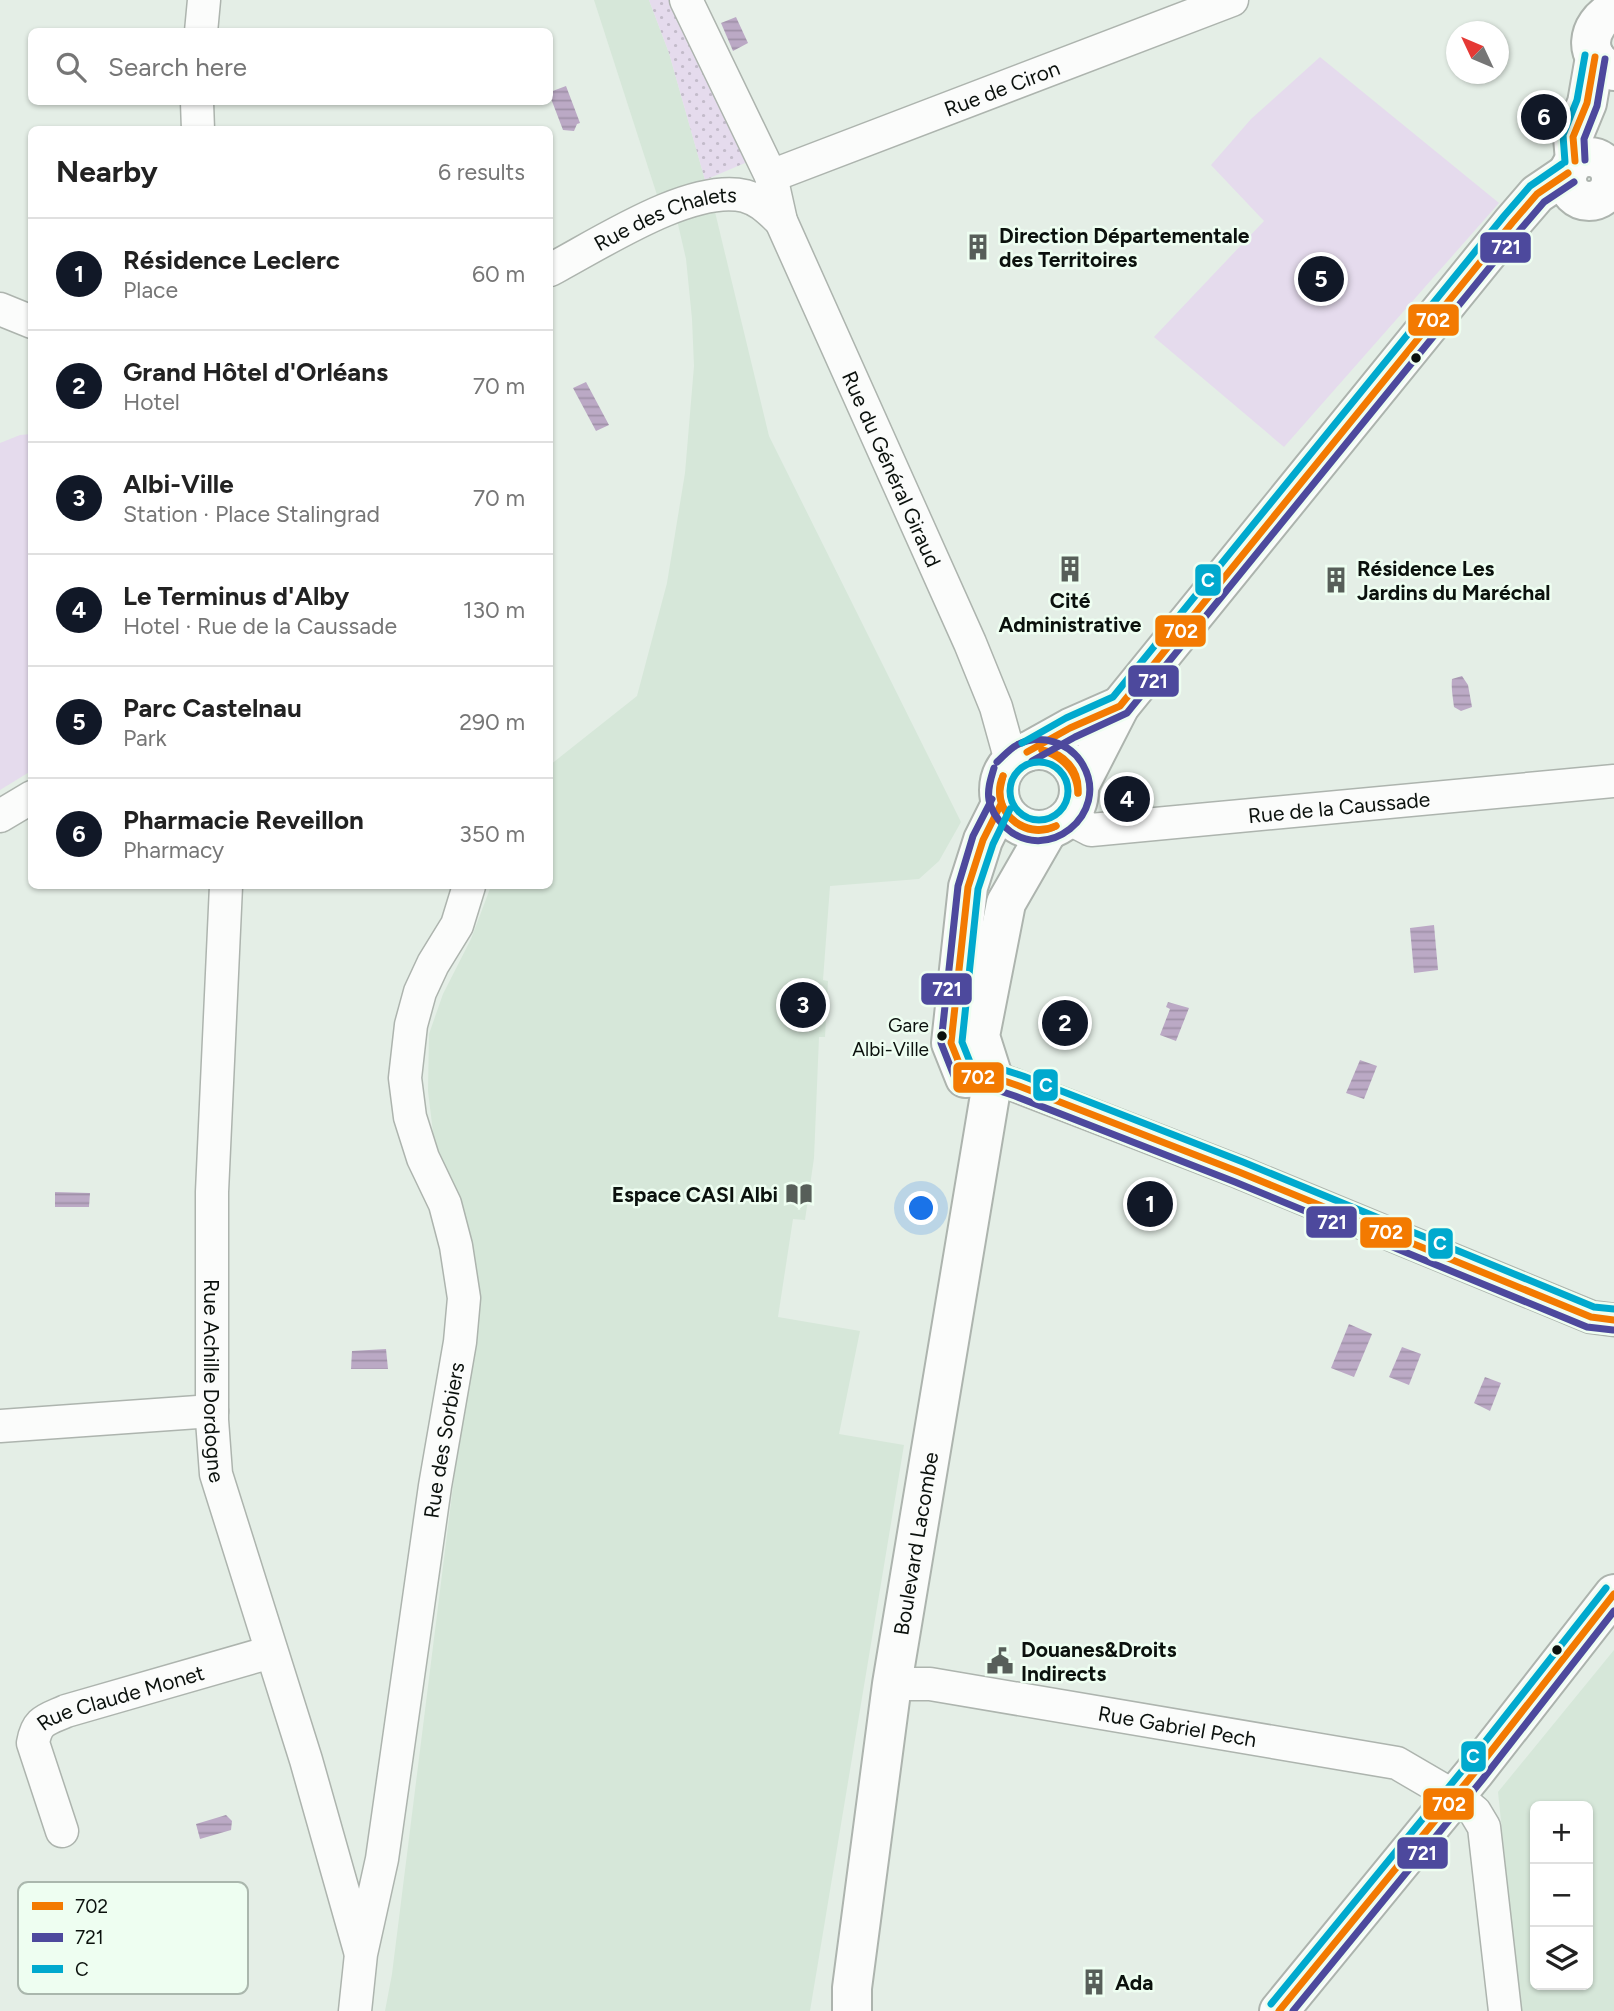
<!DOCTYPE html>
<html lang="en">
<head>
<meta charset="utf-8">
<style>
	:root { --surface:#fff; --page:#f2f2f2; --text:#222; --muted:#767676; --line:#e0e0e0; --accent:#111827 }
	body { margin:0; font-family:Figtree,sans-serif; background:var(--page); color:var(--text) }
	.controls { position:absolute; right:21px; bottom:21px; display:grid; overflow:hidden; border-radius:10px; box-shadow:0 2px 5px #0004 }
	.controls button { width:63px; height:63px; display:grid; place-items:center; padding:0; border:0; border-bottom:2px solid var(--line); background:var(--surface); color:var(--text); font:35px sans-serif }
	.compass { position:absolute; left:1446px; top:21px; width:63px; height:63px; border-radius:50%; background:var(--surface); box-shadow:0 2px 5px #0004; rotate:314deg }
	.you { position:absolute; left:922px; top:1209px; width:24px; height:24px; margin:-18px; border:5px solid #fff; border-radius:50%; background:#1a73e8; box-shadow:0 0 0 10px #1a73e833 }
	.badge { display:grid; place-items:center; width:46px; height:46px; border-radius:50%; background:var(--accent); color:#fff; font-size:23px; font-weight:700 }
	.pin { position:absolute; translate:-50% -50%; border:4px solid #fff; box-shadow:0 2px 7px #0006 }
	.list { margin:0; padding:0; list-style:none }
	h2 { display:flex; justify-content:space-between; align-items:center; height:91px; margin:0; padding:0 28px; font-size:30px }
	h2 small { font-size:23px; font-weight:400; color:var(--muted) }
	.list li { display:grid; grid-template-columns:46px 1fr auto; gap:21px; align-items:center; box-sizing:border-box; height:112px; padding:0 28px; border-top:2px solid var(--line) }
	.list b { display:block; font-size:26px; white-space:nowrap }
	.list p { margin:0; font-size:23px; white-space:nowrap; color:var(--muted) }
	.list em { font-size:23px; font-style:normal; color:var(--muted) }
	.icon { flex:none; width:38px; height:38px; fill:none; stroke:currentColor; stroke-width:2; stroke-linecap:round; stroke-linejoin:round }
	.map { position:relative; flex:none; width:1614px; height:2011px; overflow:hidden }
	.search { position:absolute; background:var(--surface); box-shadow:0 2px 5px #0004; left:28px; top:28px; width:525px; height:77px; display:flex; align-items:center; gap:18px; box-sizing:border-box; padding:0 24px; border-radius:10px; color:var(--muted); font-size:26px }
	.panel { position:absolute; background:var(--surface); box-shadow:0 2px 5px #0004; left:28px; top:126px; width:525px; height:763px; border-radius:10px }
	.map>svg:first-child { display:block }
	.built { fill:#d6e7d9; fill-rule:evenodd }
	.grass { fill:url(#grass-dots) }
	.park { fill:#e5dbed }
	.water { fill:url(#water-rules) }
	.lines { fill:none; stroke-linecap:round; stroke-linejoin:round }
	.minor-casing { stroke:#adb4ae; stroke-width:35 }
	.major-casing { stroke:#adb4ae; stroke-width:42 }
	.minor { stroke:#fbfcfb; stroke-width:32 }
	.major { stroke:#fbfcfb; stroke-width:38 }
	.bus-1-casing { stroke:#eefef1; stroke-width:12 }
	.bus-2-casing { stroke:#eefef1; stroke-width:12 }
	.bus-3-casing { stroke:#eefef1; stroke-width:12 }
	.bus-1 { stroke:#f37a01; stroke-width:7 }
	.bus-2 { stroke:#4d499d; stroke-width:7 }
	.bus-3 { stroke:#00a9ce; stroke-width:7 }
	.bus-dot { fill:#0b110d; stroke:#eefef1; stroke-width:2.5 }
	.labels { text-anchor:middle; dominant-baseline:central; stroke-width:5; stroke-linejoin:round; paint-order:stroke }
	.bus-label { font-size:19px; fill:#0b110d; stroke:#eefef1; text-anchor:end }
	.street-label { font-size:21px; fill:#0b110d; stroke:#eefef1 }
	.poi-label { font-size:21px; font-weight:bold; fill:#0b110d; stroke:#eefef1; text-anchor:start }
	.key { fill:#eefef1; stroke:#aab7ad; stroke-width:2 }
	.key-label { font-size:19px; fill:#0b110d }
	.line-badge { stroke:#eefef1; stroke-width:2.5 }
	.badge-label { font-size:19px; text-anchor:middle; font-weight:bold; fill:#fff }
</style>
</head>
<body>
<div class="map">
<svg width="1614" height="2011" viewBox="0 0 1614 2011">
	<defs>
		<pattern id="grass-dots" width="8" height="8" patternUnits="userSpaceOnUse" patternTransform="scale(1.75)"><rect width="8" height="8" fill="#e5dbed"/><path d="M2 2h.1M6 6h.1" fill="none" stroke="#c3bbca" stroke-width="1.8" stroke-linecap="round"/></pattern>
		<pattern id="water-rules" width="6" height="5" patternUnits="userSpaceOnUse" patternTransform="scale(1.75)"><rect width="6" height="5" fill="#bba9c5"/><path d="M0 2.5h6" fill="none" stroke="#9f90a8"/></pattern>
	</defs>
	<rect width="100%" height="100%" fill="#e4eee6"/>
	<g class="built">
		<polygon points="594,0 649,0 669,53 705,180 657,195"/>
		<polygon points="715,212 769,436 961,822 939,861 919,879 830,886 823,980 828,981 825,1037 819,1037 814,1158 805,1220 793,1219 778,1317 860,1331 839,1434 904,1445 810,2011 385,2011 392,1974 478,1287 456,1211 436,1157 428,1091 429,1034 443,994 471,939 491,886 550,886 550,765 637,696 667,583 685,473 694,366 692,319 686,259 677,220"/>
		<path d="M1614,1650V2011H1521L1498,1792ZM1535,1806H1588V1985H1535Z"/>
	</g>
	<polygon class="grass" points="649,0 671,0 752,160 705,180 669,53"/>
	<g class="park">
		<polygon points="1320,57 1499,203 1284,447 1154,337 1264,221 1211,165 1251,119"/>
		<polygon points="31,434 31,771 0,790 0,443 20,435"/>
	</g>
	<g class="water">
		<polygon points="736,17 748,43 733,51 721,23"/>
		<polygon points="566,86 580,123 577,124 574,131 563,130 550,96 550,92"/>
		<polygon points="586,382 609,425 596,431 573,388"/>
		<path d="M1462,676L1468,685L1472,707L1461,711L1454,707C1453,698 1451,688 1452,679Z"/>
		<polygon points="1434,925 1438,970 1414,973 1410,928"/>
		<polygon points="1168,1002 1189,1008 1176,1041 1160,1035 1170,1009 1166,1007"/>
		<polygon points="1360,1060 1377,1066 1364,1099 1346,1093"/>
		<polygon points="55,1192 90,1193 89,1207 55,1207"/>
		<polygon points="1349,1324 1372,1334 1354,1377 1331,1368"/>
		<polygon points="1402,1347 1421,1354 1409,1385 1389,1377"/>
		<polygon points="386,1349 388,1369 351,1369 352,1351"/>
		<polygon points="1485,1377 1501,1383 1490,1411 1474,1403"/>
		<polygon points="226,1815 232,1821 231,1830 200,1839 196,1824"/>
	</g>
	<g class="lines">
		<g class="minor-casing">
			<g id="minor">
				<path id="s1" d="M686,0L771,176L781,221L970,643L996,707L1011,761"/>
				<polyline points="201,32 204,0"/>
				<polyline points="197,102 198,130"/>
				<path id="s2" d="M771,176L1232,0"/>
				<path id="s3" d="M550,270C598,245 691,183 745,196C760,200 770,211 781,221"/>
				<polyline points="0,309 32,322"/>
				<polyline points="0,816 32,797"/>
				<path id="s4" d="M1068,818L1091,830L1614,781"/>
				<path id="s5" d="M226,886L212,1192V1420L216,1474L306,1760L360,1951"/>
				<polyline points="993,1077 1239,1172 1591,1317 1614,1320"/>
				<polyline points="0,1426 212,1411"/>
				<path id="s6" d="M892,1684H930L1397,1763L1462,1801L1475,1812L1484,1827L1505,2011"/>
				<path id="s7" d="M62,1831L33,1743C37,1720 46,1720 66,1711L271,1652"/>
				<path id="s8" d="M355,2011L361,1954L382,1859L435,1486L460,1342L464,1298L456,1246L445,1204L423,1158L410,1117L405,1078L411,1025L420,992L433,964L457,925L469,886"/>
			</g>
		</g>
		<g class="major-casing">
			<g id="major">
				<path d="M1614,10C1586,24 1581,60 1614,71"/>
				<circle cx="1589" cy="179" r="22"/>
				<polyline points="1575,161 1573,137 1587,103 1595,57"/>
				<circle cx="1039" cy="790" r="40"/>
				<polyline points="1027,752 1070,728 1120,706"/>
				<polyline points="1079,786 1120,706 1512,223 1537,194 1568,173"/>
				<polyline points="993,1077 965,1078 951,1043 968,887 983,840 1001,804"/>
				<path id="s9" d="M852,2011V1988L892,1684L993,1077L980,1036L1006,903L1048,830"/>
				<polyline points="1279,2011 1474,1773 1614,1594"/>
			</g>
		</g>
		<use href="#minor" class="minor"/>
		<use href="#major" class="major"/>
		<g class="bus-1-casing">
			<g id="bus-1">
				<polyline points="1575,161 1573,137 1587,103 1595,57"/>
				<path d="M1042,750C1062,757 1077,770 1078,793"/>
				<path d="M1042,750C1064,753 1080,770 1078,793"/>
				<polyline points="1027,752 1070,728 1120,706 1512,223 1537,194 1568,173"/>
				<path d="M1003,776C1002,781 1000,787 1000,792C1000,821 1032,837 1056,826"/>
				<path d="M1003,776C988,808 1024,843 1056,826"/>
				<polyline points="1001,804 983,840 968,887 951,1043 965,1078 993,1077 1019,1086 1239,1172 1591,1317 1614,1320"/>
				<polyline points="1279,2011 1474,1773 1614,1594"/>
			</g>
		</g>
		<g class="bus-2-casing">
			<g id="bus-2">
				<polyline points="1585,160 1584,139 1597,106 1605,59"/>
				<polyline points="1032,761 1075,737 1127,713 1520,230 1544,202 1574,182"/>
				<path d="M994,768C991,778 987,789 989,800C991,811 997,819 1005,827C1046,866 1111,814 1083,765C1070,742 1040,733 1017,745C1009,749 1004,756 997,762"/>
				<polyline points="992,799 973,836 958,886 941,1043 958,1086 964,1088 991,1088 1015,1096 1235,1182 1587,1327 1613,1330"/>
				<polyline points="1293,2011 1482,1780 1614,1611"/>
			</g>
		</g>
		<g class="bus-3-casing">
			<g id="bus-3">
				<polyline points="1565,162 1563,135 1577,100 1585,55"/>
				<polyline points="1022,743 1066,718 1113,697 1504,216 1530,186 1562,164"/>
				<circle cx="1039" cy="791" r="29"/>
				<polyline points="1010,809 993,844 978,889 962,1042 972,1067 995,1067 1023,1076 1243,1162 1594,1307 1614,1309"/>
				<polyline points="1271,2004 1466,1766 1606,1588"/>
			</g>
		</g>
		<use href="#bus-1" class="bus-1"/>
		<use href="#bus-2" class="bus-2"/>
		<use href="#bus-3" class="bus-3"/>
	</g>
	<defs>
		<g id="building-bare" transform="scale(2.1)"><path d="M-4-6H4V6H1V3H-1V6H-4ZM-2.5-4.3h1.7v1.8h-1.7ZM.8-4.3h1.7v1.8H.8ZM-2.5-1h1.7V.8h-1.7ZM.8-1h1.7V.8H.8Z" fill="#575e59" stroke="#eefef1" stroke-width="2.5" paint-order="stroke"/></g>
		<g id="library-bare" transform="scale(2.1)"><path d="M-6-4Q-3-5.5-.7-3.5V5Q-3 3-6 4ZM6-4Q3-5.5 .7-3.5V5Q3 3 6 4Z" fill="#575e59" stroke="#eefef1" stroke-width="2.5" paint-order="stroke"/></g>
		<g id="civic-bare" transform="scale(2.1)"><path d="M-.6-6.5H3V-4.5H.6V-3L4-1V1h2V6H-6V1h2V-1L-.6-3ZM-1.2 2.5V6h2.4V2.5Z" fill="#575e59" stroke="#eefef1" stroke-width="2.5" paint-order="stroke"/></g>
	</defs>
	<g fill-rule="evenodd">
		<use href="#building-bare" x="978" y="247"/>
		<use href="#building-bare" x="1070" y="569"/>
		<use href="#building-bare" x="1336" y="580"/>
		<use href="#library-bare" x="799" y="1194"/>
		<use href="#civic-bare" x="1000" y="1661"/>
		<use href="#building-bare" x="1094" y="1982"/>
	</g>
	<g class="bus-dot">
		<circle cx="1416" cy="358" r="6"/>
		<circle cx="942" cy="1036" r="6"/>
		<circle cx="1557" cy="1650" r="6"/>
	</g>
	<g class="labels">
		<g class="bus-label">
			<text x="929" y="1025">Gare<tspan x="929" dy="24">Albi-Ville</tspan></text>
		</g>
		<g class="street-label">
			<text stroke="none"><textPath href="#s2" startOffset="247">Rue de Ciron</textPath></text>
			<text stroke="none"><textPath href="#s3" startOffset="128">Rue des Chalets</textPath></text>
			<text stroke="none"><textPath href="#s1" startOffset="513">Rue du Général Giraud</textPath></text>
			<text stroke="none"><textPath href="#s4" startOffset="275">Rue de la Caussade</textPath></text>
			<text stroke="none"><textPath href="#s5" startOffset="495">Rue Achille Dordogne</textPath></text>
			<text stroke="none"><textPath href="#s8" startOffset="578">Rue des Sorbiers</textPath></text>
			<text stroke="none"><textPath href="#s9" startOffset="472">Boulevard Lacombe</textPath></text>
			<text stroke="none"><textPath href="#s7" startOffset="198">Rue Claude Monet</textPath></text>
			<text stroke="none"><textPath href="#s6" startOffset="289">Rue Gabriel Pech</textPath></text>
		</g>
		<g class="poi-label">
			<text x="999" y="235">Direction Départementale<tspan x="999" dy="24">des Territoires</tspan></text>
			<text x="1357" y="568">Résidence Les<tspan x="1357" dy="24">Jardins du Maréchal</tspan></text>
			<text x="1070" y="600" text-anchor="middle">Cité<tspan x="1070" dy="24">Administrative</tspan></text>
			<text x="778" y="1194" text-anchor="end">Espace CASI Albi</text>
			<text x="1021" y="1649">Douanes&amp;Droits<tspan x="1021" dy="24">Indirects</tspan></text>
			<text x="1115" y="1982">Ada</text>
		</g>
	</g>
	<rect x="18" y="1882" width="230" height="112" rx="10" class="key"/>
	<rect x="32" y="1902" width="31" height="8" fill="#f37a01"/>
	<rect x="32" y="1933" width="31" height="9" fill="#4d499d"/>
	<rect x="32" y="1965" width="31" height="8" fill="#00a9ce"/>
	<g class="key-label">
		<text x="75" y="1913">702</text>
		<text x="75" y="1944">721</text>
		<text x="75" y="1976">C</text>
	</g>
	<g class="line-badge">
		<rect x="1479" y="231" width="53" height="33" rx="7" fill="#4d499d"/>
		<rect x="1407" y="303" width="53" height="34" rx="7" fill="#f37a01"/>
		<rect x="1194" y="563" width="28" height="34" rx="7" fill="#00a9ce"/>
		<rect x="1154" y="614" width="53" height="34" rx="7" fill="#f37a01"/>
		<rect x="1127" y="664" width="53" height="34" rx="7" fill="#4d499d"/>
		<rect x="920" y="972" width="53" height="34" rx="7" fill="#4d499d"/>
		<rect x="952" y="1061" width="53" height="33" rx="7" fill="#f37a01"/>
		<rect x="1032" y="1068" width="27" height="34" rx="7" fill="#00a9ce"/>
		<rect x="1305" y="1205" width="53" height="34" rx="7" fill="#4d499d"/>
		<rect x="1359" y="1216" width="54" height="33" rx="7" fill="#f37a01"/>
		<rect x="1427" y="1227" width="27" height="33" rx="7" fill="#00a9ce"/>
		<rect x="1460" y="1740" width="27" height="33" rx="7" fill="#00a9ce"/>
		<rect x="1422" y="1787" width="53" height="34" rx="7" fill="#f37a01"/>
		<rect x="1396" y="1836" width="53" height="34" rx="7" fill="#4d499d"/>
	</g>
	<g class="badge-label">
		<text x="1506" y="254">721</text>
		<text x="1433" y="327">702</text>
		<text x="1208" y="587">C</text>
		<text x="1181" y="638">702</text>
		<text x="1153" y="688">721</text>
		<text x="947" y="996">721</text>
		<text x="978" y="1084">702</text>
		<text x="1046" y="1092">C</text>
		<text x="1332" y="1229">721</text>
		<text x="1386" y="1239">702</text>
		<text x="1440" y="1250">C</text>
		<text x="1473" y="1763">C</text>
		<text x="1449" y="1811">702</text>
		<text x="1422" y="1860">721</text>
	</g>
</svg>
<div class="controls">
<button>+</button>
<button>−</button>
<button><svg class="icon" aria-label="layers" viewBox="0 0 24 24"><path d="M12 4l9 5-9 5-9-5zM3 14l9 5 9-5"/></svg></button>
</div>
<svg class="compass" viewBox="-18 -18 36 36"><path d="M0-13l5 13h-10z" fill="#e53935"/><path d="M0 13l5-13h-10z" fill="#767676"/></svg>
<div class="you"></div>
<div class="pin badge" style="left:1150px;top:1204px">1</div>
<div class="pin badge" style="left:1065px;top:1023px">2</div>
<div class="pin badge" style="left:803px;top:1005px">3</div>
<div class="pin badge" style="left:1127px;top:799px">4</div>
<div class="pin badge" style="left:1321px;top:279px">5</div>
<div class="pin badge" style="left:1544px;top:117px">6</div>
<div class="search"><svg class="icon" aria-label="search" viewBox="0 0 24 24"><circle cx="10" cy="10" r="6"/><path d="M15 15l6 6"/></svg>Search here</div>
<section class="panel">
<h2>Nearby<small>6 results</small></h2>
<ul class="list">
<li><span class="badge">1</span><div><b>Résidence Leclerc</b><p>Place</p></div><em>60 m</em></li>
<li><span class="badge">2</span><div><b>Grand Hôtel d'Orléans</b><p>Hotel</p></div><em>70 m</em></li>
<li><span class="badge">3</span><div><b>Albi-Ville</b><p>Station · Place Stalingrad</p></div><em>70 m</em></li>
<li><span class="badge">4</span><div><b>Le Terminus d'Alby</b><p>Hotel · Rue de la Caussade</p></div><em>130 m</em></li>
<li><span class="badge">5</span><div><b>Parc Castelnau</b><p>Park</p></div><em>290 m</em></li>
<li><span class="badge">6</span><div><b>Pharmacie Reveillon</b><p>Pharmacy</p></div><em>350 m</em></li>
</ul>
</section>
</div>
</body>
</html>
